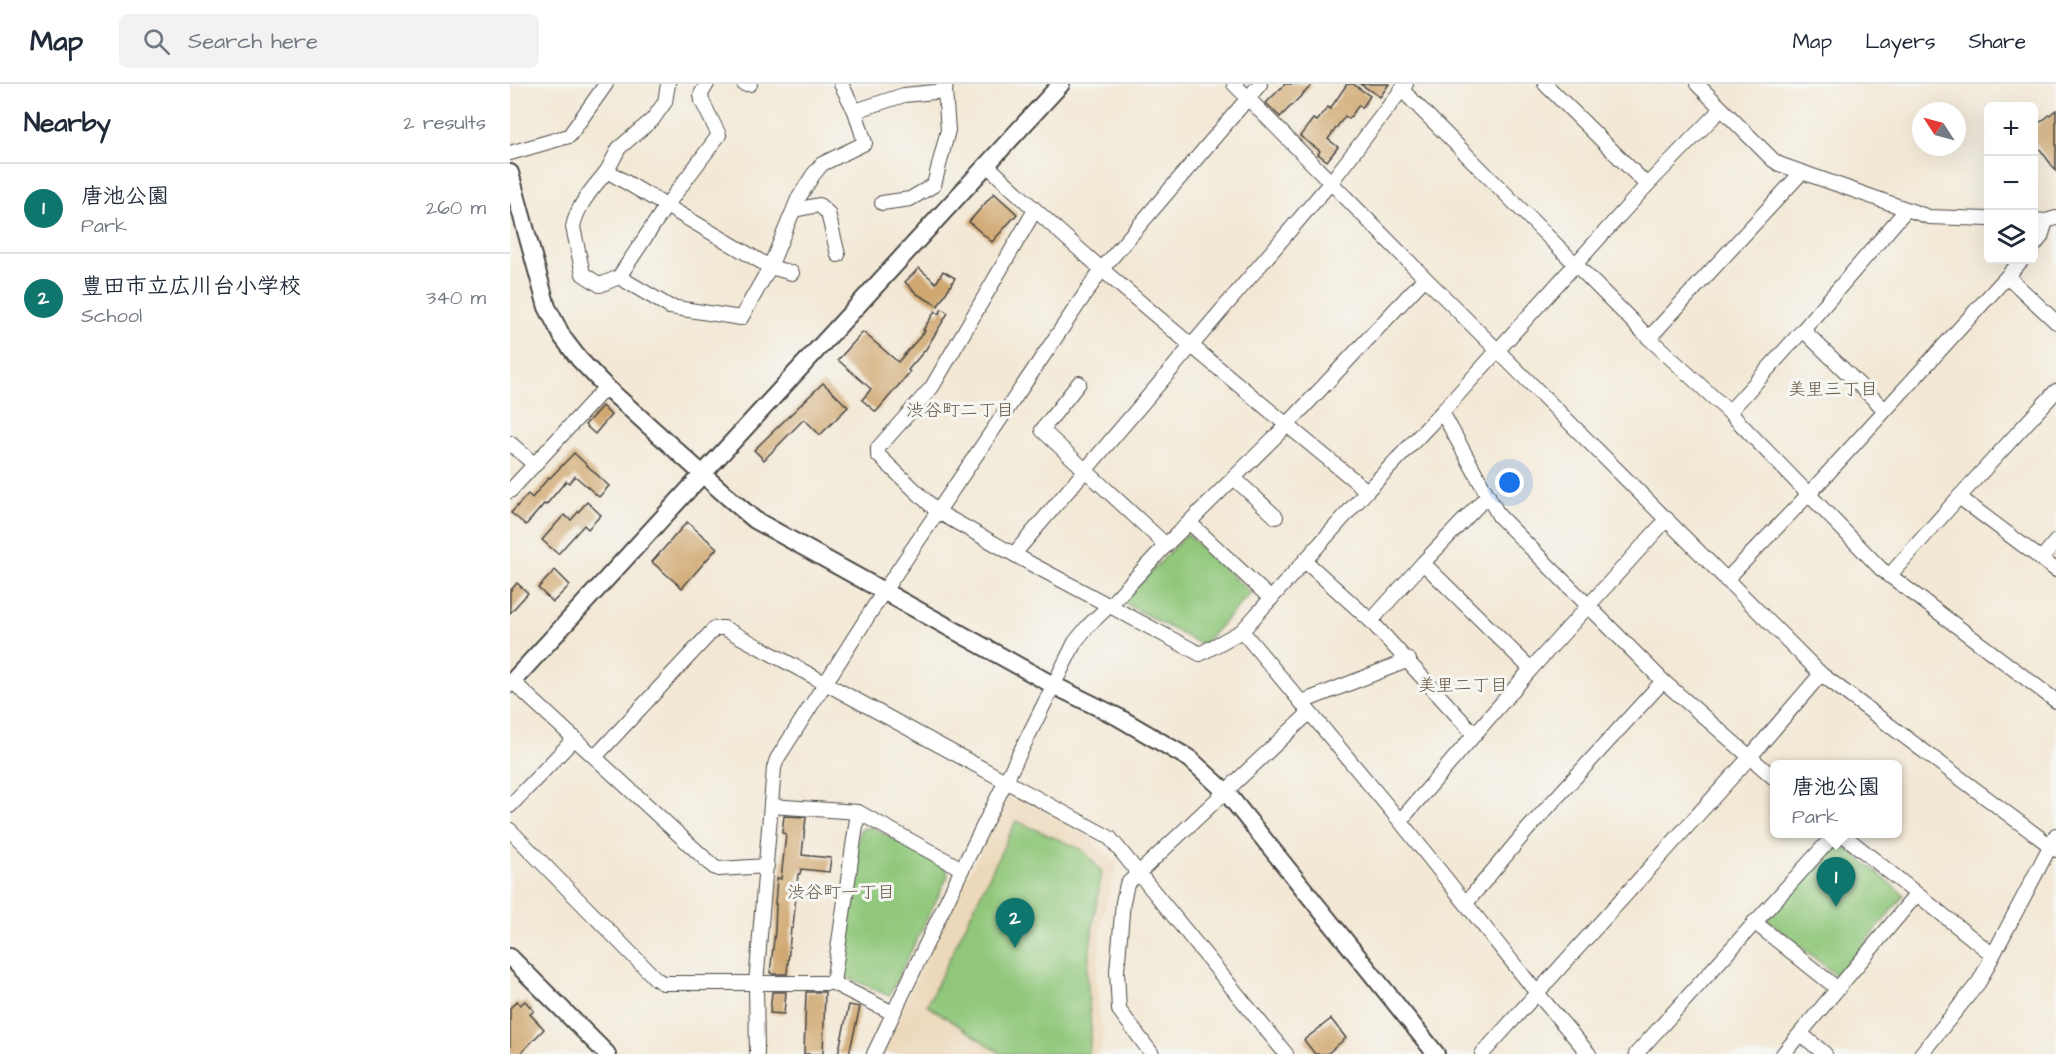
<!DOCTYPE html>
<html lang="en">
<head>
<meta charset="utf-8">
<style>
	:root { --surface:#fff; --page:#f2f2f3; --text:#1f2937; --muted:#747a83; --line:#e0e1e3; --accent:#0f766e }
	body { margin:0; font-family:"Architects Daughter","Klee One",sans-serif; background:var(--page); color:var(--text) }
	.controls { position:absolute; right:18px; top:18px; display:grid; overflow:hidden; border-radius:9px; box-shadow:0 6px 24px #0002 }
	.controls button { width:54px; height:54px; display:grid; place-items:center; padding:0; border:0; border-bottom:2px solid var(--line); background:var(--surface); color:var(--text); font:30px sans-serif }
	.compass { position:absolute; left:1402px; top:18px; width:54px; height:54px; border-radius:50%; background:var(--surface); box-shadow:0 6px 24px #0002; rotate:306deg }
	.you { position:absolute; left:1000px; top:399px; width:21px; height:21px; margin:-15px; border:4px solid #fff; border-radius:50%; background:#1a73e8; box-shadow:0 0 0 9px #1a73e833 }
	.badge { display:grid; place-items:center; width:39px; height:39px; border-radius:50%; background:var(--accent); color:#fff; font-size:20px; font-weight:700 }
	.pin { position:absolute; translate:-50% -50px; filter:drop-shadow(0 2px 3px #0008) }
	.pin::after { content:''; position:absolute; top:32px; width:21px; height:18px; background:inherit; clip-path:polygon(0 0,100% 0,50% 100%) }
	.popup { position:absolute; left:1260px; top:676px; width:132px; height:78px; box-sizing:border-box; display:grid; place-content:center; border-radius:9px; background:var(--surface); filter:drop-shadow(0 2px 4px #0005); font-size:20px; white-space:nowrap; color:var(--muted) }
	.popup b { font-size:22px; color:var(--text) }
	.popup::after { content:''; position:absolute; left:50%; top:100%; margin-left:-12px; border:12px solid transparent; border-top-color:var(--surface) }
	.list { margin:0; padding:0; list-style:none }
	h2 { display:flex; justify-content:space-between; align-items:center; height:78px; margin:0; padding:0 24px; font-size:26px }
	h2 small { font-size:20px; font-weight:400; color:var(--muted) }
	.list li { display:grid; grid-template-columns:39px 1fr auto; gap:18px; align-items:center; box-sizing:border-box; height:90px; padding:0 24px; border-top:2px solid var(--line) }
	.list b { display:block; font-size:22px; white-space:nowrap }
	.list p { margin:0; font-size:20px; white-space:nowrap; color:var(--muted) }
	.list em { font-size:20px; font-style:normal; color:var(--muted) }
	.icon { flex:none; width:33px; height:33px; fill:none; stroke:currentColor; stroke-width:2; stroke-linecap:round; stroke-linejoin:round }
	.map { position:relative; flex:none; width:1546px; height:970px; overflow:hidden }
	header { display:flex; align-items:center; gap:36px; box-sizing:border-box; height:84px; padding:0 30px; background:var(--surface); border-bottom:2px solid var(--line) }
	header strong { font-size:28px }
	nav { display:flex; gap:33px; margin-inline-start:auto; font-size:21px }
	.search { width:420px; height:54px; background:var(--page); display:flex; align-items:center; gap:15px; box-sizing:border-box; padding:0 21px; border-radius:9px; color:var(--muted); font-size:22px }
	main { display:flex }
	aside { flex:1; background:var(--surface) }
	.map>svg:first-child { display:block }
	.built { fill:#ecd8ba }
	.green { fill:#90c77a; stroke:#5e7952; stroke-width:1.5 }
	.building { fill:#d0a770 }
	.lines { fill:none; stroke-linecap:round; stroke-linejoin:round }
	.minor-casing { stroke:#494744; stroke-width:16 }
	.tertiary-casing { stroke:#494744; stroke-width:20 }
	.minor { stroke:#fff; stroke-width:14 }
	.tertiary { stroke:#fff; stroke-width:16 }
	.labels { text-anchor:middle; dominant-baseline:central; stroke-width:6; stroke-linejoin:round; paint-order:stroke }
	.neighbourhood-label { font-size:18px; fill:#655643; stroke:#f6f6f2 }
</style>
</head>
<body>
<header>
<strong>Map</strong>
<div class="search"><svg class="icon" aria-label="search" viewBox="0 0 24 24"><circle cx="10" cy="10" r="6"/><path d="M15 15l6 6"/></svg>Search here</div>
<nav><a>Map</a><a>Layers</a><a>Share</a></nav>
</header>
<main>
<aside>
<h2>Nearby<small>2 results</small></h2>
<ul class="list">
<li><span class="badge">1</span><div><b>唐池公園</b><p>Park</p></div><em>260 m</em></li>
<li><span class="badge">2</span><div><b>豊田市立広川台小学校</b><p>School</p></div><em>340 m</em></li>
</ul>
</aside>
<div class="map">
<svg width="1546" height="970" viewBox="0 0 1546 970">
	<rect width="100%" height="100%" fill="#f6f6f2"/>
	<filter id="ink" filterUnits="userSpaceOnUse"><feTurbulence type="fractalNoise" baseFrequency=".0167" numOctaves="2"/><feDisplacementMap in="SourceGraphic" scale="12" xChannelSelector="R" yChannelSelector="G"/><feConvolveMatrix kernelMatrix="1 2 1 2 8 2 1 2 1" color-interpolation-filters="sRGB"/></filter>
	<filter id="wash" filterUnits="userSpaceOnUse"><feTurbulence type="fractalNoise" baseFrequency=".008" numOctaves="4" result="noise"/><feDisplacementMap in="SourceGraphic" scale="24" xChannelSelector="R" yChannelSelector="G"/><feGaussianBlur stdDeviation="1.35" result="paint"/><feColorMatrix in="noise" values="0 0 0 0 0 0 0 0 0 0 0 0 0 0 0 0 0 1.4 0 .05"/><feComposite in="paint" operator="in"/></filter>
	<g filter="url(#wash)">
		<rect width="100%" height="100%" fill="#f3e8d5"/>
		<polygon class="built" points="499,709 574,748 607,780 592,835 586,896 589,930 594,948 589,970 371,970 407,892"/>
		<g class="green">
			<polygon points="677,450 741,509 692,561 612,518"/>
			<polygon points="506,737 573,766 592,788 584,832 577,890 581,946 579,970 492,970 417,921"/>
			<polygon points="360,742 437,785 438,792 379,912 331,890 350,746"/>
			<polygon points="1328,756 1394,811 1328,893 1257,835"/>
		</g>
		<g id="blocks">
			<g class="building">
				<polygon points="775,0 803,0 770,33 756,19"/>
				<polygon points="837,0 843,0 860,12 852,24 849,21 839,35 835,32 818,55 828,63 817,77 808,70 810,67 790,52 803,35 807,37 818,23 820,25"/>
				<polygon points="850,0 879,0 870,13"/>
				<polygon points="1546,26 1546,87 1524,57 1524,43"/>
				<polygon points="484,109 507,130 482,158 459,138"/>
				<polygon points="409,184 426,199 433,187 445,194 428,222 407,210 395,198"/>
				<polygon points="432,225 438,229 416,265 398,286 400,288 366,328 352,316 361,305 328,276 353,248 388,278 415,247 413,246 425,227 429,230"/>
				<polygon points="313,299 338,323 310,351 294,335 254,376 244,366"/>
				<polygon points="92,322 101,331 85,350 75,341"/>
				<polygon points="64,369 99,402 89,413 65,392 59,399 56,397 36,421 34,420 16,441 1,429 18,410 22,414 39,393 40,394"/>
				<polygon points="77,418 91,431 78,445 74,441 48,470 32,456 54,431 61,436"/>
				<polygon points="177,438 207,464 172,504 142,478"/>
				<polygon points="45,486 60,501 43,518 28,504"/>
				<polygon points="7,499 18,509 0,529 0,507"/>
				<polygon points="274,732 296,733 292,771 321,774 319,788 291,785 290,790 288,790 283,844 281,844 277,890 263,890 260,889 265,847 266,820 265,820 267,794 271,795 276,750 272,749"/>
				<polygon points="262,908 276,908 274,930 260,929"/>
				<polygon points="296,908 315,908 313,970 294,970"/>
				<polygon points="7,917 10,921 15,917 24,927 20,930 34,945 10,970 0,970 0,924"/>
				<polygon points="339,921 350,923 339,970 328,970"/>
				<polygon points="821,935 836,954 817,970 805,970 794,956"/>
			</g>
		</g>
	</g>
	<g filter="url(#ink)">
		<use href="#blocks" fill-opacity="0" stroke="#494744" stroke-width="1.5"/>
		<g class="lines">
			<g class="minor-casing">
				<g id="minor">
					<polyline points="158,0 155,18 143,35 109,64 97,87 260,183 282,189"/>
					<polyline points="234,0 240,0"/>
					<polyline points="724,0 915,194 1311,590 1546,766"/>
					<polyline points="1035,0 1137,101"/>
					<polyline points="1187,0 1263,76 1269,80 1419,133 1478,135"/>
					<polyline points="892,6 1139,254 1219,328 1371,485 1546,617"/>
					<polyline points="345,27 394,11 435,7 436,0"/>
					<polyline points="0,69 59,52 96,0"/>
					<path d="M477,81C598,196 729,301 857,407"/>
					<path d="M97,87C83,104 67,121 63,143L73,190L90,201L109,193L160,223L231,234L260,183L288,115L303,91L312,80L355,59L345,27L331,0"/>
					<polyline points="372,119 400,115 424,101 438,46 435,7"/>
					<polyline points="284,126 309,121 318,129 328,171"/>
					<polyline points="525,126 422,303 368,364 368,371 428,428 523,481 690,570 732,547 857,407 932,328 1137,101 1211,25"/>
					<polyline points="1524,136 1536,137 1546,134"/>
					<polyline points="1524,162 1531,153 1536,137"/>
					<polyline points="109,193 156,122 209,51 192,17 191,10 197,0"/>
					<polyline points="1498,193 1546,238"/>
					<polyline points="1293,246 1374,325"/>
					<polyline points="1139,254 1292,88"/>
					<polyline points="569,299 532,346 656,461"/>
					<polyline points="932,328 989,432 1153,597 1264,694"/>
					<polyline points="1219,328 1293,246 1396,126"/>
					<polyline points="0,359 25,381"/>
					<polyline points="724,394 766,433"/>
					<polyline points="0,407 96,303"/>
					<polyline points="1449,413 1546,486"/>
					<polyline points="680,439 761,515"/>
					<polyline points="504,470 821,98 896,0"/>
					<polyline points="1531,475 1546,457"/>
					<polyline points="795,477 861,537 964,650"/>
					<polyline points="913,479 1021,585"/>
					<polyline points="1379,492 1449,413 1546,307"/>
					<polyline points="1216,496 1298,411 1512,176"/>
					<polyline points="861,537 913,479 978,411"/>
					<polyline points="732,547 890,737 1027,909 1079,970"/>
					<polyline points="2,597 204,783 209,785 257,782"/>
					<polyline points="792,618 899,576"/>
					<polyline points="85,673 205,544 214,544 600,754 776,970"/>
					<polyline points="0,722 65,654"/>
					<polyline points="261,722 348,728 452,785"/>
					<polyline points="890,737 1021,585 1157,435"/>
					<polyline points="0,746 146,895 153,899 323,899 383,929"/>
					<polyline points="1332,750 1483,871"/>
					<polyline points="956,819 1017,746 1153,597"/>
					<polyline points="1244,838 1328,905"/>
					<polyline points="323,899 348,728"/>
					<polyline points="1291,950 1315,970"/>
					<polyline points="247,970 246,900 264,684 267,675 374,507 592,185 750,0"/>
					<polyline points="364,970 452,785 565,558 579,541 599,522 656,461 777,341 915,194"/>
					<polyline points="642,970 609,926 607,887 613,818 617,800 799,629"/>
					<polyline points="972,970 1239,674 1311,590"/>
					<polyline points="1126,970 1325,750"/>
					<polyline points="1273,970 1406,811"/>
					<polyline points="1411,970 1469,898 1546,751"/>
				</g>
			</g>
			<g class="tertiary-casing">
				<g id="tertiary">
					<polyline points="0,89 37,223 53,254 69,275 96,303 219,414 245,436 543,601 608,633 680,675 716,708 926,970"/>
					<polyline points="0,600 551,0"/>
					<polyline points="0,873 97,970"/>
				</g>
			</g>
			<use href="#minor" class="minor"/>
			<use href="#tertiary" class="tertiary"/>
		</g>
	</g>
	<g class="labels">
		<g class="neighbourhood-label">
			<text x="1323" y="305">美里三丁目</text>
			<text x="450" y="326">渋谷町二丁目</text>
			<text x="953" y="601">美里二丁目</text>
			<text x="331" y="808">渋谷町一丁目</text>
		</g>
	</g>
</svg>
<div class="controls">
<button>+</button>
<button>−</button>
<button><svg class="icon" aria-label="layers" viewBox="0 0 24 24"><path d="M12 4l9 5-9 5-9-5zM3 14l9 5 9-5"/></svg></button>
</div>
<svg class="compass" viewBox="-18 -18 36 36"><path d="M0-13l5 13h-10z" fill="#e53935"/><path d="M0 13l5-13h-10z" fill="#747a83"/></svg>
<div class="you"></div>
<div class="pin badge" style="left:1326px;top:823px">1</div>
<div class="popup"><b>唐池公園</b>Park</div>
<div class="pin badge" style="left:505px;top:864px">2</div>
</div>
</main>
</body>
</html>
